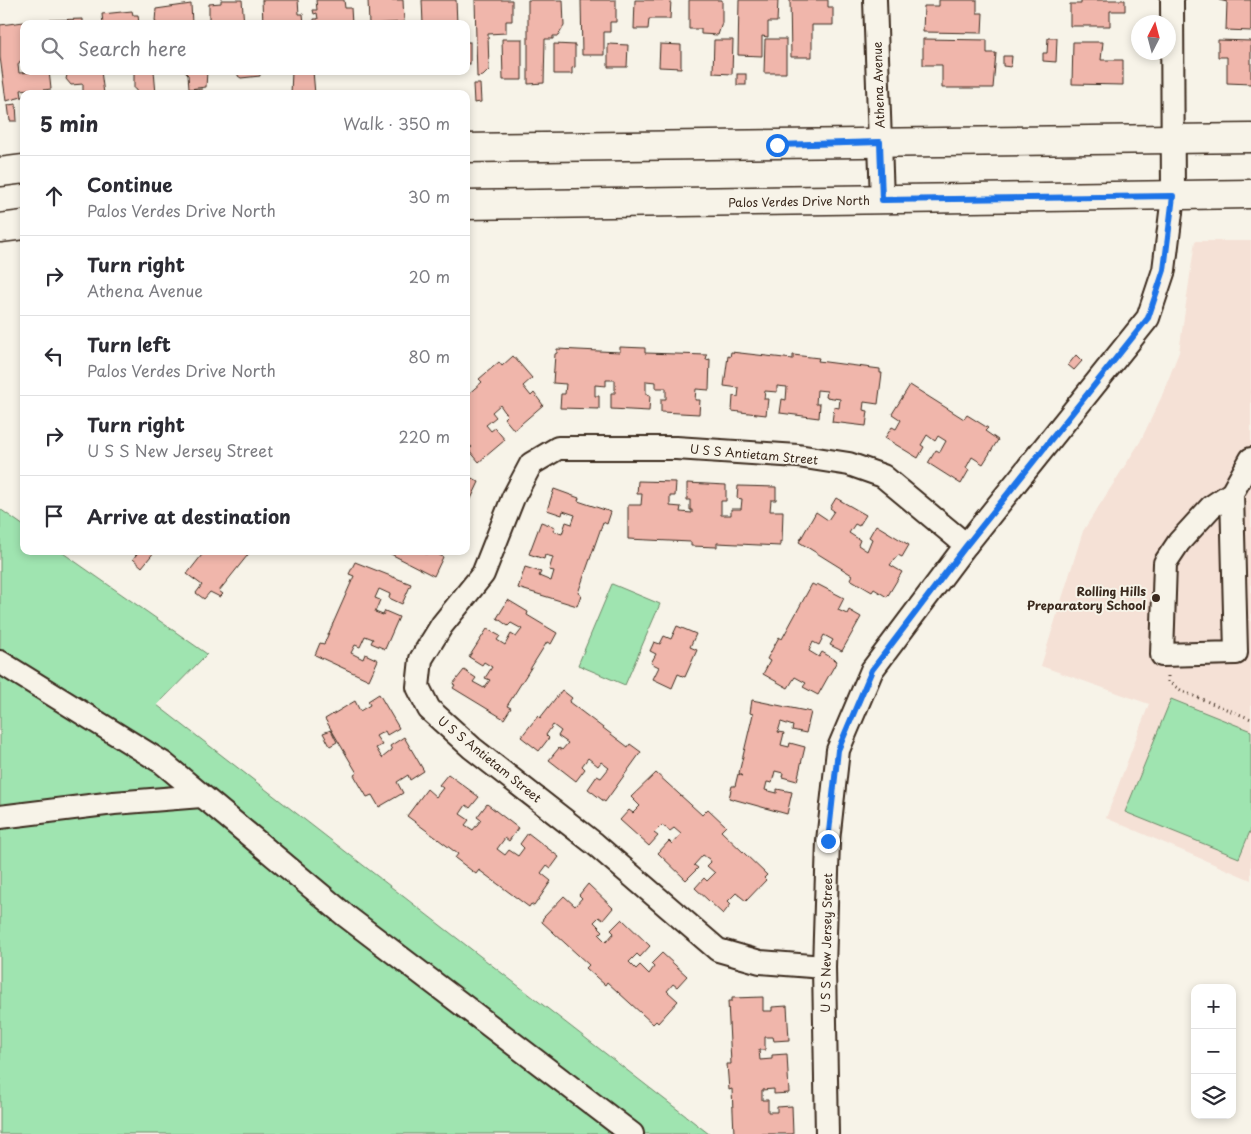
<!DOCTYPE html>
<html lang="en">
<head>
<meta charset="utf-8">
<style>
	:root { --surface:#fff; --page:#f7f7f7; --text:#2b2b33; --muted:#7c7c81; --line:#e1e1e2 }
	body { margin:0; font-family:"Playpen Sans",sans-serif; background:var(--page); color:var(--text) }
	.controls { position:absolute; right:15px; bottom:15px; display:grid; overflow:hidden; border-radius:10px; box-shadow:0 2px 8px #0003 }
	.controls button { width:45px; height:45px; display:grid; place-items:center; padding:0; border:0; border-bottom:1px solid var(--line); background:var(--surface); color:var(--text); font:25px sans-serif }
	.compass { position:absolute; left:1131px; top:15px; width:45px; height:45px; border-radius:50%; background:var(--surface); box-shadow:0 2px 8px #0003; rotate:6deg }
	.stop { position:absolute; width:15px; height:15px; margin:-11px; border:4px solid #1a73e8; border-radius:50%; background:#fff }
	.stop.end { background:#1a73e8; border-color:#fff; box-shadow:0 1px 5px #0008 }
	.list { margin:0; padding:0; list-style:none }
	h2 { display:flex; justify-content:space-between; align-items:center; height:65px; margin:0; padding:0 20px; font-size:21px }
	h2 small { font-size:16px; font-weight:400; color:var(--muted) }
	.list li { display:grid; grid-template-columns:32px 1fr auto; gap:15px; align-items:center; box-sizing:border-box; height:80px; padding:0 20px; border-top:1px solid var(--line) }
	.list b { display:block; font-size:19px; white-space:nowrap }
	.list p { margin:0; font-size:16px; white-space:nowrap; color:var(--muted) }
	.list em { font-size:16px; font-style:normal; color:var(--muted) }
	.icon { flex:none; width:28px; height:28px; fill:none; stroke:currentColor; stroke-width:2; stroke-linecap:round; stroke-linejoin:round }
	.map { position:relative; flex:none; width:1251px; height:1134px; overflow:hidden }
	.search { position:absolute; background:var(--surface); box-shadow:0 2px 8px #0003; left:20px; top:20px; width:450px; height:55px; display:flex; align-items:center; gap:12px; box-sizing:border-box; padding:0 18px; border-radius:10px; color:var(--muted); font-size:19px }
	.panel { position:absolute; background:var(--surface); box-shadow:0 2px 8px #0003; left:20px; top:90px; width:450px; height:465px; border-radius:10px }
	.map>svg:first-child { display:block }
	.built { fill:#f5e1d6 }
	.grass { fill:#9fe4b0; stroke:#6d8767 }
	.building { fill:#f0b6ab; stroke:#3b2a1e }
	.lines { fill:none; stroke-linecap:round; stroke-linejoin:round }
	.minor-casing { stroke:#3b2a1e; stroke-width:26 }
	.major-casing { stroke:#3b2a1e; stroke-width:31 }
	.path { stroke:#3b2a1e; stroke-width:3; stroke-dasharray:1 4; stroke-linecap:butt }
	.minor { stroke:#f7f3e8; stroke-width:22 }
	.major { stroke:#f7f3e8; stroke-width:28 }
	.route { stroke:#1a73e8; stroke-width:6 }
	.poi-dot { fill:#3b2a1e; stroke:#f7f3e8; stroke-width:2 }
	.labels { text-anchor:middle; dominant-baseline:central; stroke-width:4; stroke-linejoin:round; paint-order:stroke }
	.street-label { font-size:12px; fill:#3b2a1e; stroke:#f7f3e8 }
	.poi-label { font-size:12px; font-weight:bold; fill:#3b2a1e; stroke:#f7f3e8; text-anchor:end }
</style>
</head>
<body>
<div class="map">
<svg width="1251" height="1134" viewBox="0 0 1251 1134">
	<rect width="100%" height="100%" fill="#f7f3e8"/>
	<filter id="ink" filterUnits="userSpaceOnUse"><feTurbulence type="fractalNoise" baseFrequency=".02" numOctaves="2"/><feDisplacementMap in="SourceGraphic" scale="10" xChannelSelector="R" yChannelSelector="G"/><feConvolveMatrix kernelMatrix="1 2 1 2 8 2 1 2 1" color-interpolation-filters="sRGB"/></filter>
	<g filter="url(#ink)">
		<polygon class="built" points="1195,241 1251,241 1251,880 1106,818 1149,704 1041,666 1083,531 1140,442 1161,398 1179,352"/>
		<g class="grass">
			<polygon points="0,509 24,526 24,551 60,551 207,654 157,705 709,1134 0,1134"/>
			<polygon points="612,584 660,604 625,685 578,665"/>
			<polygon points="1171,699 1251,731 1251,829 1239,858 1125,812"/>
		</g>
		<g class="building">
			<polygon points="221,0 242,0 244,24 209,23 209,4 221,3"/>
			<polygon points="262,0 298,0 299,14 303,14 304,24 263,24"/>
			<polygon points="316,0 344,0 345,8 351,8 352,24 314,23 314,19 318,19 317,13 314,14 313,10 317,10"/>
			<polygon points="368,0 403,0 404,22 369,24"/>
			<polygon points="422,0 456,0 457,24 423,24"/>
			<polygon points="475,0 512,0 512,21 506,21 506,33 488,34 489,70 483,76 477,77"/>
			<polygon points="528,0 563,0 564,26 558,36 553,36 553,39 545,39 544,83 528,84"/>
			<polygon points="581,0 616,0 616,22 610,22 610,32 604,32 604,55 582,55"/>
			<polygon points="635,0 671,0 670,19 649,19 648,29 634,29"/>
			<polygon points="689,0 722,0 722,23 718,35 701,34 701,29 689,29"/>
			<polygon points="739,0 778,0 777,22 768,22 768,37 762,36 762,56 738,55"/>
			<polygon points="790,0 828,0 828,7 833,7 833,25 812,25 812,57 791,57"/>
			<polygon points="939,0 977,0 977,13 983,13 982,33 923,32 924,6 939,6"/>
			<polygon points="1081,0 1125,0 1125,11 1110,11 1110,26 1070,26 1070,4 1081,4"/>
			<polygon points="1219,0 1251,0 1251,31 1226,30 1227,2"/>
			<polygon points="191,4 192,24 158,24 155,21 156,9"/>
			<polygon points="132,11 133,15 138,15 139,24 103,24 102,14"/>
			<polygon points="83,19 83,24 50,24 50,20"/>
			<polygon points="24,22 24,61 20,61 18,65 19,73 49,71 51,89 44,90 44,94 36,94 35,91 30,91 30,89 21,90 22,97 6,101 0,57 0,25"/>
			<polygon points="1048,38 1057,38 1056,62 1043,61 1043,53 1047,53"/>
			<polygon points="502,39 522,39 522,80 503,80"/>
			<polygon points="765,39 786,39 786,73 764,73"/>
			<polygon points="923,39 987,40 987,53 996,53 993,88 942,88 942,65 923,65"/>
			<polygon points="714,40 733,40 732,74 713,73"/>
			<polygon points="1218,40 1251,41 1251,84 1227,83 1227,57 1218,57"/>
			<rect x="466" y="42" width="4" height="22"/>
			<polygon points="1073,42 1103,42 1101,60 1123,60 1123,85 1072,84"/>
			<polygon points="554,44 575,45 575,67 572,68 572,74 554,74"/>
			<polygon points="608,44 628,45 627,67 608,67"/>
			<polygon points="660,44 681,45 681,68 659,67"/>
			<polygon points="1003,56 1012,56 1011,67 1003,66"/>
			<polygon points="68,71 101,71 104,94 83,94 83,84 71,85 66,79"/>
			<polygon points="134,71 154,71 156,94 136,94 136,89 134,89"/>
			<polygon points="184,71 207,71 206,87 189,89 188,75"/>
			<polygon points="240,71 260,71 260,76 241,78 238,76 238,72"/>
			<polygon points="292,71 313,71 315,94 291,94"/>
			<polygon points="319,71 335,71 335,72 327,75"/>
			<rect x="737" y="74" width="9" height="11"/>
			<polygon points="473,84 480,84 481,102 474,103"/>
			<polygon points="202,89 202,94 189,94 189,90"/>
			<polygon points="16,104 17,121 10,121 8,105"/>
			<polygon points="620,347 645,348 645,353 707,355 706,360 710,359 709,390 696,389 695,400 700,400 699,414 661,412 661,399 666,399 666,388 656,388 656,382 646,381 646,394 650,395 649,411 611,409 611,393 615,393 615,380 606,380 606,386 595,385 595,396 599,396 599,409 560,408 561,394 565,394 566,384 553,383 555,354 557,353 557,349 620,352"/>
			<polygon points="731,352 793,359 793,355 819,358 818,361 880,369 880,373 882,373 878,404 864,402 863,410 868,411 866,426 832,422 834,407 839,408 840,399 826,397 827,391 817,390 816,404 820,404 819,418 780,413 782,399 786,400 787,387 777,386 777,392 765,391 764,399 768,399 766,415 732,411 733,396 738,397 739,388 724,386 728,356 730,357"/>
			<polygon points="1076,355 1082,361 1074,370 1068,365"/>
			<polygon points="513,356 532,378 523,386 531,396 534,393 543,405 514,430 504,418 507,415 500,405 492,412 496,417 486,425 491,431 495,428 505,440 479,462 469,450 472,447 466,442 466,396 482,382 479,379 499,362 502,366"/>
			<polygon points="910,385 964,419 967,415 988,428 985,431 998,440 983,464 972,457 966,468 969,470 961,484 928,463 936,450 940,452 946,441 938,436 935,441 927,435 921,445 924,447 918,458 885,438 892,427 896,429 901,420 892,414"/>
			<polygon points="466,475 479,482 470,501 466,500"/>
			<polygon points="638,481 676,482 675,496 670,496 670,506 681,507 680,512 692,513 692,510 690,510 690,500 687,500 687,483 726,485 726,501 721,501 721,515 731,515 731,509 741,509 742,499 737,498 738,486 776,487 776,500 771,500 770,511 783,511 782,542 780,541 780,546 717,543 717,547 691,546 691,542 628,539 628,505 641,505 642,494 637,494"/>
			<polygon points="554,489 579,498 578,501 611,512 607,524 603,522 578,593 581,595 577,606 518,588 525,567 541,572 539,576 551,581 554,571 549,570 553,557 545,555 544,559 529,554 541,522 555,527 553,531 562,534 566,522 572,524 575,515 563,511 562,515 547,510"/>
			<polygon points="836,498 866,515 859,526 855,524 849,533 860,540 858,545 867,551 872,539 869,537 876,525 909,545 902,557 898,555 890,565 902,572 887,597 874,589 872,592 850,579 852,575 799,542 816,512 828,520 834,511 830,508"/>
			<polygon points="139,551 155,551 142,567 133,559"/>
			<polygon points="205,551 251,551 219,591 223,594 220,597 210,592 204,599 196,593 202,585 187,574"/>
			<polygon points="385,551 421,551 426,554 432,551 443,557 434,576"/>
			<polygon points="355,562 411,584 402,604 389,598 390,594 379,589 375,598 380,600 375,612 383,615 385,611 399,617 385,649 371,643 373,639 365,636 360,647 355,645 351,653 363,659 365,654 378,660 369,680 315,655 320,643 324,644 354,576 349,574"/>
			<polygon points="812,584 816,586 817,584 844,598 838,610 847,614 849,610 861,617 842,651 830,645 833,640 824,635 819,645 813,642 809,651 819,657 822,652 837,661 818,695 803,687 806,683 795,677 788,688 763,674 770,661 767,659 779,637 782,639"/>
			<polygon points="508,600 528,612 527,615 557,633 551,644 547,642 507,706 511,708 504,719 453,688 455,685 453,684 464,670 476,678 473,682 484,688 490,680 485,678 492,667 484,662 482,665 469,657 487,629 500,636 497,640 505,645 511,634 516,637 522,629 511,623 508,626 497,618"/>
			<polygon points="677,626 696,634 690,647 697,650 685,677 678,674 672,688 653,679 659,667 651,663 656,654 650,651 654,642 660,644 664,636 671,639"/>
			<polygon points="562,690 572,698 569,702 628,747 630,744 641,752 605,802 588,789 597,776 601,778 609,768 601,762 598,766 588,758 582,766 585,769 576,781 549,760 559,748 562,750 568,743 558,736 561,731 553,725 546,735 549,738 539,751 521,737 538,716 540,718"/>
			<polygon points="379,694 399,728 387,735 385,731 376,736 382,745 376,748 382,758 392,750 390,746 404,737 424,771 410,780 408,775 397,782 403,793 379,807 372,795 367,797 354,775 357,773 325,719 355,701 360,711 370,705 368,701"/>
			<polygon points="752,700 811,712 806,733 792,730 793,726 781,722 778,732 784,733 781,745 789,747 790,743 805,747 797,781 782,777 783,773 775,771 772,783 767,782 765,790 777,793 777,789 792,792 787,814 729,798 732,786 735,786 738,774 743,776 739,773 753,714 750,713"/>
			<polygon points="331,730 337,742 330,746 323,733"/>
			<polygon points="656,773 702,815 708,809 726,826 721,831 767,875 764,878 766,880 746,901 736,893 728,901 731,904 723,914 695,888 704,878 707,881 715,873 707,866 711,862 709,859 703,855 694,865 698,868 686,880 658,853 669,841 672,844 681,834 674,828 670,831 662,825 654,833 658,836 649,846 620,820 629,810 633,813 640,806 631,797"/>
			<polygon points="448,774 479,797 470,808 466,805 460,814 469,820 465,825 473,830 481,820 477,817 487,804 518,828 509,841 505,838 497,849 505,855 509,850 518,856 524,848 520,844 528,833 559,857 551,868 547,865 541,873 551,881 534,906 531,904 529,907 479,870 476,874 455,858 458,854 407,816 427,789 436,797 443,788 439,785"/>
			<polygon points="588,884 613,908 603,920 599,917 594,922 603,931 599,935 606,942 614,933 611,930 622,919 650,946 640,957 637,954 629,962 636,969 640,965 649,974 654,967 651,964 662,953 687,976 677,987 673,984 667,991 678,1001 658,1023 656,1021 653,1024 607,982 605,985 586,968 589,965 542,922 543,918 564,896 575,906 582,898 579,895"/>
			<polygon points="763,997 763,1011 772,1011 772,1007 787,1006 789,1040 774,1041 773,1037 765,1037 765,1050 759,1050 760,1060 772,1059 772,1055 787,1054 789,1093 774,1094 774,1089 762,1090 762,1100 768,1100 768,1112 777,1112 777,1107 792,1106 793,1134 734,1134 732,1089 729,1090 727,1064 731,1064 728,1001 732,1001 732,998"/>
		</g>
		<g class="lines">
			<g class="minor-casing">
				<g id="minor">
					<polyline points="875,0 882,200"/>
					<polyline points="1232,493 1211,507 1179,542 1165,563 1162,655 1236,653 1232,493 1251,459"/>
					<polyline points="0,662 163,763 346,916 632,1134"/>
					<polyline points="0,817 114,803 201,796"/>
					<polyline points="824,967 760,962 718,950 595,844 472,748 429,709 418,687 421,659 442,625 483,574 513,498 531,464 558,448 676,448 798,456 849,464 883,476 966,545"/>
					<polyline points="827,1134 824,967 828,841 838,750 872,670 966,545 1148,318 1164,270 1173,196 1172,0"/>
				</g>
			</g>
			<g class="major-casing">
				<g id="major">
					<polyline points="466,148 1251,138"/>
					<polyline points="0,172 24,169"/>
					<polyline points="466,205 1251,194"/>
					<polyline points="0,228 24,225"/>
				</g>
			</g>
			<polyline class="path" points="1168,676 1168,682 1184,692 1251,719"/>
			<use href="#minor" class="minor"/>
			<use href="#major" class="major"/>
		</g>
	</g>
	<g class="lines" filter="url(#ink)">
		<polyline class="route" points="777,145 880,142 882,200 1173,196 1164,270 1148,318 966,546 872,670 838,750 828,841"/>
	</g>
	<circle class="poi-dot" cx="1156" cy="598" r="5"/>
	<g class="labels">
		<g class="street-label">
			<text transform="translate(878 85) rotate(-92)">Athena Avenue</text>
			<text transform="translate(799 201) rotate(-1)">Palos Verdes Drive North</text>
			<text transform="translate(754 454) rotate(5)">U S S Antietam Street</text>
			<text transform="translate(490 759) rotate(39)">U S S Antietam Street</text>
			<text transform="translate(826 943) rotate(-89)">U S S New Jersey Street</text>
		</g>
		<g class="poi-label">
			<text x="1146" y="591">Rolling Hills<tspan x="1146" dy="14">Preparatory School</tspan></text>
		</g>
	</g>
</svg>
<div class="controls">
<button>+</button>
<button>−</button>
<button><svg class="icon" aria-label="layers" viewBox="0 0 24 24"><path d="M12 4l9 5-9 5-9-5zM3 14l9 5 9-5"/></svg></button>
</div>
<svg class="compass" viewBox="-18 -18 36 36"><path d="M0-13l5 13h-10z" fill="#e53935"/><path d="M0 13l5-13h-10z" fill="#7c7c81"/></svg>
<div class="stop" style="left:777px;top:145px"></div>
<div class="stop end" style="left:828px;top:841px"></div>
<div class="search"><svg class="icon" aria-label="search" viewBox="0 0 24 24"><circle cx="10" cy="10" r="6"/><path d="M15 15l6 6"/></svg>Search here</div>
<section class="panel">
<h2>5 min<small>Walk · 350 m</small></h2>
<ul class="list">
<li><svg class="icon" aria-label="ahead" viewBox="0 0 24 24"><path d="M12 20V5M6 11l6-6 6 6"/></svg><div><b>Continue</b><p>Palos Verdes Drive North</p></div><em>30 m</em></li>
<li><svg class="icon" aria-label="right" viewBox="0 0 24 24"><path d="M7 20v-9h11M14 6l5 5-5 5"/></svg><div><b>Turn right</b><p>Athena Avenue</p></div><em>20 m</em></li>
<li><svg class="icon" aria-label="left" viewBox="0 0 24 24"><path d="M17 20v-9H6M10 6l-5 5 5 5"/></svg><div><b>Turn left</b><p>Palos Verdes Drive North</p></div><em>80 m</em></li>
<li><svg class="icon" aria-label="right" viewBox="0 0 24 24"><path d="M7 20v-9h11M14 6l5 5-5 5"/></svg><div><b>Turn right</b><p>U S S New Jersey Street</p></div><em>220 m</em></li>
<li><svg class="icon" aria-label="arrive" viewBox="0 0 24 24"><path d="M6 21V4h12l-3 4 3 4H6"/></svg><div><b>Arrive at destination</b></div></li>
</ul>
</section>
</div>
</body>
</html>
